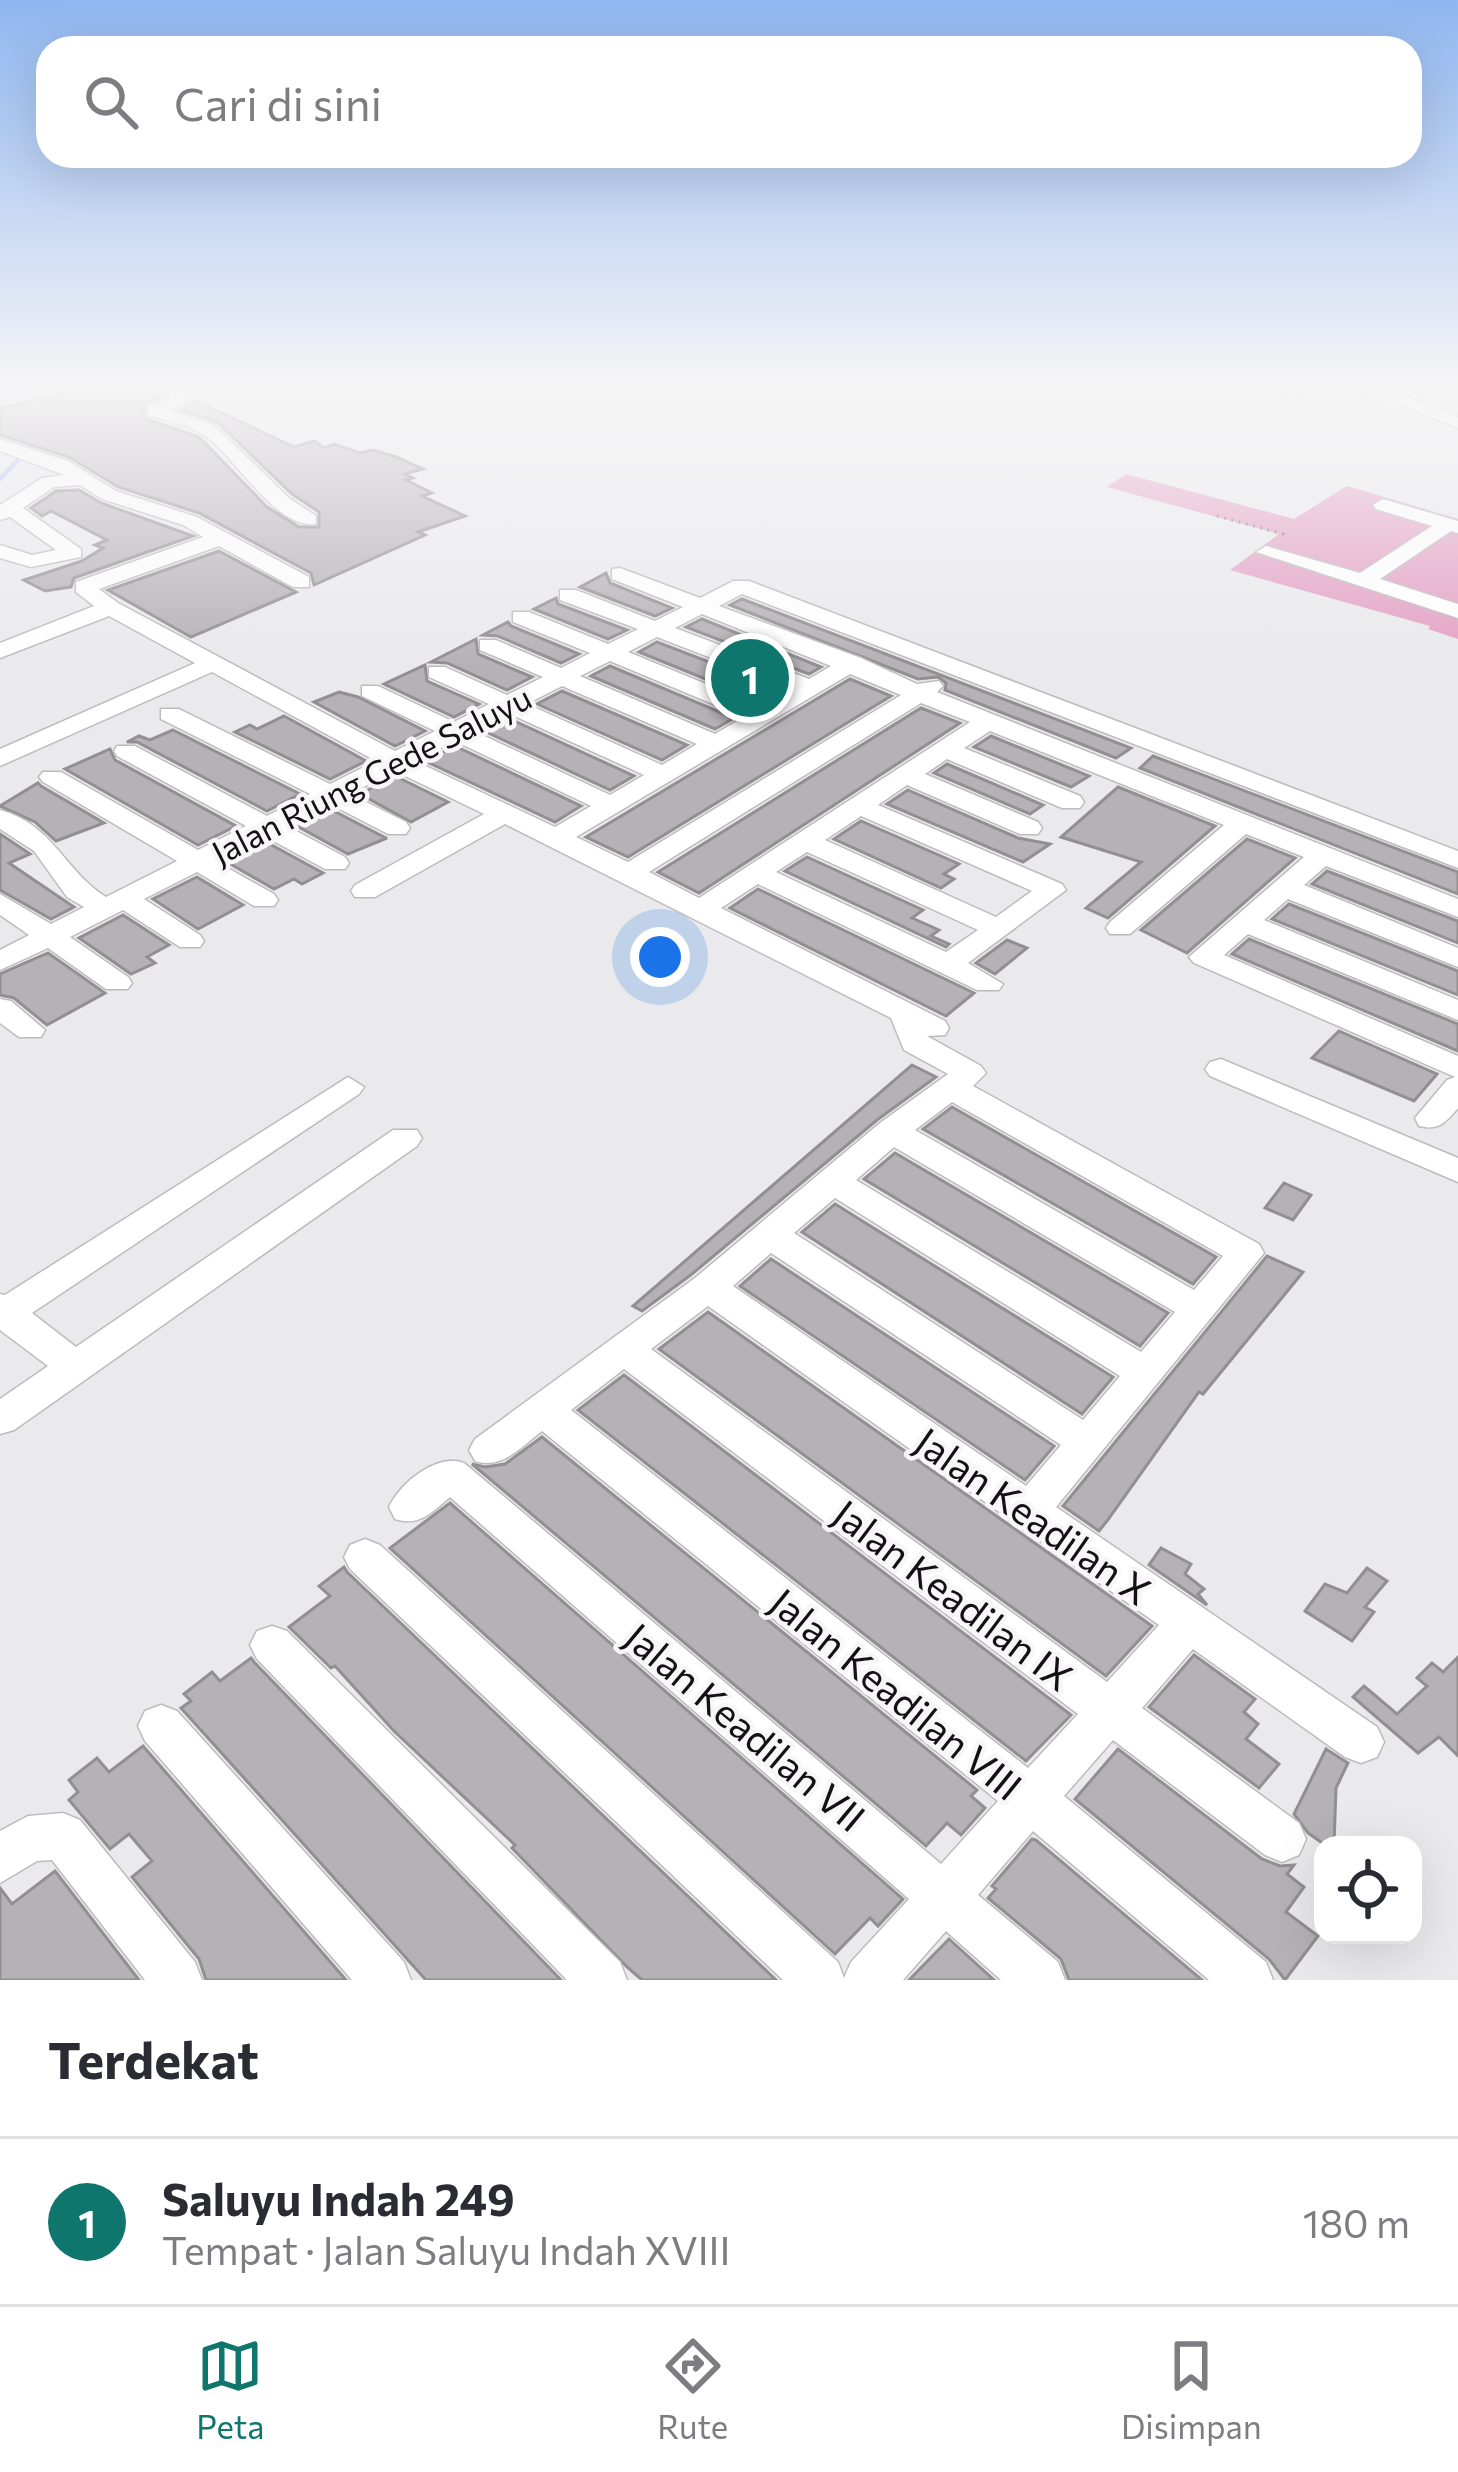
<!DOCTYPE html>
<html lang="id">
<head>
<meta charset="utf-8">
<style>
	:root { --surface:#fff; --page:#f7f7f7; --text:#2b2b33; --muted:#7c7c81; --line:#e1e1e2; --accent:#0f766e }
	body { margin:0; font-family:Commissioner,sans-serif; background:var(--page); color:var(--text) }
	.controls { position:absolute; right:36px; bottom:36px; display:grid; overflow:hidden; border-radius:24px; box-shadow:0 12px 48px #0002 }
	.controls button { width:108px; height:108px; display:grid; place-items:center; padding:0; border:0; border-bottom:3px solid var(--line); background:var(--surface); color:var(--text); font:60px sans-serif }
	.you { position:absolute; left:660px; top:957px; width:42px; height:42px; margin:-30px; border:9px solid #fff; border-radius:50%; background:#1a73e8; box-shadow:0 0 0 18px #1a73e833 }
	.badge { display:grid; place-items:center; width:78px; height:78px; border-radius:50%; background:var(--accent); color:#fff; font-size:39px; font-weight:700 }
	.pin { position:absolute; translate:-50% -50%; border:6px solid #fff; box-shadow:0 3px 12px #0006 }
	.list { margin:0; padding:0; list-style:none }
	h2 { display:flex; justify-content:space-between; align-items:center; height:156px; margin:0; padding:0 48px; font-size:51px }
	h2 small { font-size:39px; font-weight:400; color:var(--muted) }
	.list li { display:grid; grid-template-columns:78px 1fr auto; gap:36px; align-items:center; box-sizing:border-box; height:168px; padding:0 48px; border-top:3px solid var(--line) }
	.list b { display:block; font-size:45px; white-space:nowrap }
	.list p { margin:0; font-size:39px; white-space:nowrap; color:var(--muted) }
	.list em { font-size:39px; font-style:normal; color:var(--muted) }
	.icon { flex:none; width:66px; height:66px; fill:none; stroke:currentColor; stroke-width:2; stroke-linecap:round; stroke-linejoin:round }
	.map { position:relative; flex:none; width:1458px; height:1980px; overflow:hidden }
	.search { position:absolute; background:var(--surface); box-shadow:0 12px 48px #0002; left:36px; right:36px; top:36px; height:132px; display:flex; align-items:center; gap:30px; box-sizing:border-box; padding:0 42px; border-radius:36px; color:var(--muted); font-size:45px }
	.sheet { height:324px; background:var(--surface) }
	nav { display:flex; justify-content:space-around; align-items:center; box-sizing:border-box; height:168px; border-top:3px solid var(--line); background:var(--surface); font-size:33px; color:var(--muted) }
	nav a { display:grid; justify-items:center; gap:6px }
	nav .on { color:var(--accent) }
	.map>svg:first-child { display:block }
	.green { fill:#e4a0c4 }
	.lines { fill:none; stroke-linecap:round; stroke-linejoin:round }
	.stream { stroke:#abbafd; stroke-width:4.5 }
	.building { fill:#b5b2b5; stroke:#928f91; stroke-width:3 }
	.minor-casing { stroke:#bdbbbe; stroke-width:3 }
	.major-casing { stroke:#c6c6c6; stroke-width:3 }
	.path { stroke:#767677; stroke-width:3; stroke-dasharray:1.5 6; stroke-linecap:butt }
	.minor { fill:#fff; fill-rule:evenodd }
	.major { fill:#dad3fa; fill-rule:evenodd }
	.labels { text-anchor:middle; dominant-baseline:central; stroke-width:9; stroke-linejoin:round; paint-order:stroke }
	.street-label { font-size:33px; fill:#121213; stroke:#f8f6f9 }
	.near-street-label { font-size:39px; fill:#121213; stroke:#f8f6f9 }
</style>
</head>
<body>
<div class="map">
<svg width="1458" height="1980" viewBox="0 0 1458 1980">
	<rect width="100%" height="100%" fill="#eae9ec"/>
	<polygon class="green" points="1126,474 1294,519 1347,486 1458,519 1458,639 1428,629 1430,626 1230,570 1279,534 1107,487"/>
	<g class="lines">
		<g class="stream">
			<polyline points="56,398 70,388"/>
			<polyline points="0,479 36,441"/>
		</g>
	</g>
	<g class="building">
		<polygon points="84,388 158,388 163,396 144,404 144,418 199,437 267,507 299,527 319,527 319,512 292,494 217,422 181,410 196,401 294,447 314,441 324,448 334,444 360,453 373,450 396,457 423,469 405,474 413,478 406,480 432,493 422,496 465,516 418,532 425,535 314,585 311,573 199,513 118,487 69,457 0,435 0,408"/>
		<polygon points="79,490 101,503 193,536 74,578 71,587 45,591 24,580 82,561 103,548 95,545 107,540 51,511 42,516 31,508 56,491"/>
		<polygon points="219,551 296,592 191,637 108,590"/>
		<polygon points="606,573 610,583 672,608 655,616 580,587"/>
		<polygon points="556,598 558,604 627,630 608,639 534,609"/>
		<polygon points="742,599 1131,748 1116,758 945,690 946,683 938,677 918,679 730,605"/>
		<polygon points="702,619 821,667 809,674 686,627"/>
		<polygon points="508,622 511,626 579,654 561,663 498,636 483,635"/>
		<polygon points="476,639 478,654 532,677 507,690 447,663 431,662"/>
		<polygon points="657,642 782,690 762,702 639,652"/>
		<polygon points="425,665 427,681 479,704 454,717 384,684"/>
		<polygon points="610,666 734,718 715,729 591,676"/>
		<polygon points="850,679 891,696 628,857 586,837"/>
		<polygon points="562,691 687,745 662,760 537,704"/>
		<polygon points="339,692 358,697 425,731 395,746 314,702"/>
		<polygon points="921,708 960,723 699,893 658,872"/>
		<polygon points="284,716 366,761 330,779 235,732 250,725 257,729"/>
		<polygon points="508,718 634,776 610,790 484,731"/>
		<polygon points="173,730 300,794 267,811 137,742 127,742 139,736 150,740"/>
		<polygon points="991,736 1089,776 1071,787 974,747"/>
		<polygon points="455,746 581,806 555,822 425,761"/>
		<polygon points="110,749 115,760 236,826 198,845 65,769"/>
		<polygon points="1153,756 1458,872 1458,894 1140,768"/>
		<polygon points="947,764 1043,805 1030,814 934,773"/>
		<polygon points="395,776 448,802 411,822 360,794"/>
		<polygon points="38,783 41,786 104,823 56,841 35,822 0,806"/>
		<polygon points="1118,787 1215,826 1108,918 1086,908 1141,862 1061,837"/>
		<polygon points="908,790 1018,838 1050,844 1023,862 887,804"/>
		<polygon points="330,809 386,838 387,838 348,854 297,826"/>
		<polygon points="861,821 959,864 944,874 954,879 941,888 834,839"/>
		<polygon points="0,834 30,854 9,863 74,907 51,919 0,890"/>
		<polygon points="1247,839 1295,858 1187,953 1141,930"/>
		<polygon points="266,842 323,873 302,884 294,879 274,889 227,862"/>
		<polygon points="807,857 923,910 912,918 939,930 931,936 949,944 946,947 785,871"/>
		<polygon points="1327,871 1458,921 1458,943 1312,884"/>
		<polygon points="197,877 243,905 198,929 153,899"/>
		<polygon points="758,889 974,993 946,1016 730,908"/>
		<polygon points="1289,904 1458,971 1458,995 1272,919"/>
		<polygon points="123,915 169,945 147,957 155,963 131,974 79,938"/>
		<polygon points="1249,939 1458,1024 1458,1051 1232,954"/>
		<polygon points="1007,940 1027,948 995,974 976,963"/>
		<polygon points="48,953 105,993 47,1025 14,998 0,995 0,974"/>
		<polygon points="1339,1031 1437,1074 1414,1101 1312,1058"/>
		<polygon points="912,1065 936,1077 877,1120 692,1274 642,1311 633,1306"/>
		<polygon points="952,1107 1216,1257 1193,1284 923,1129"/>
		<polygon points="895,1153 1168,1313 1140,1346 864,1179"/>
		<polygon points="1284,1183 1311,1195 1293,1220 1265,1208"/>
		<polygon points="835,1204 1113,1377 1082,1414 802,1232"/>
		<polygon points="1267,1256 1303,1272 1203,1394 1199,1392 1107,1521 1099,1531 1063,1506"/>
		<polygon points="771,1259 1054,1446 1025,1480 740,1286"/>
		<polygon points="708,1312 1152,1626 1106,1676 659,1349"/>
		<polygon points="624,1375 1071,1715 1026,1761 578,1410"/>
		<polygon points="542,1437 977,1790 971,1796 985,1808 961,1835 947,1823 926,1846 472,1464 485,1467 505,1464"/>
		<polygon points="450,1503 903,1899 878,1926 870,1918 835,1954 390,1548"/>
		<polygon points="1161,1548 1191,1564 1185,1574 1204,1589 1198,1594 1207,1605 1149,1565"/>
		<polygon points="344,1567 347,1572 776,1980 642,1980 627,1967 512,1848 515,1845 394,1731 335,1666 331,1668 289,1627 330,1596 319,1586"/>
		<polygon points="1367,1568 1387,1581 1365,1607 1374,1612 1352,1641 1305,1611 1325,1584 1347,1593"/>
		<polygon points="1194,1655 1255,1699 1244,1712 1258,1724 1246,1739 1279,1764 1259,1788 1149,1707"/>
		<polygon points="1458,1657 1458,1756 1439,1737 1418,1753 1353,1697 1364,1686 1397,1714 1427,1686 1417,1678 1432,1663 1443,1672"/>
		<polygon points="251,1658 254,1662 561,1980 426,1980 181,1708 191,1701 184,1694 212,1672 220,1681"/>
		<polygon points="143,1746 346,1980 206,1980 199,1959 132,1877 152,1861 129,1834 110,1849 69,1800 78,1792 69,1780 97,1758 109,1772"/>
		<polygon points="1118,1749 1262,1859 1280,1866 1294,1865 1287,1874 1304,1887 1286,1912 1318,1936 1285,1980 1269,1959 1075,1799"/>
		<polygon points="1326,1749 1348,1763 1336,1788 1334,1845 1325,1845 1308,1833 1294,1814"/>
		<polygon points="1032,1839 1036,1840 1202,1980 1069,1980 1061,1959 988,1898 996,1889 992,1886"/>
		<polygon points="55,1871 139,1980 0,1980 0,1888 12,1904"/>
		<polygon points="949,1939 994,1980 909,1980"/>
	</g>
	<g class="lines">
		<g class="minor-casing">
			<g id="minor">
				<path d="M162,388H181L192,399L170,411L214,425L289,498L316,516V524C275,530 234,453 201,433C187,424 164,420 148,415V407L171,398Z"/>
				<polygon points="1288,388 1310,388 1292,398 1283,393"/>
				<polygon points="1359,388 1384,388 1458,417 1458,428"/>
				<path d="M0,439L68,461L116,491L197,517L309,577V587H293L219,546L99,589L118,603L395,751L435,731L362,696V686H378L454,722L489,704L429,677V667H445L507,695L543,677L480,650V640H496L561,668L590,653L513,622V612H529L608,644L638,629L560,600V590H576L655,621L683,607L612,579V569L620,568L700,598L733,581H749L1458,851V868L742,594L719,606L861,658L917,684L939,681L943,686L937,692L1458,899V917L1326,866L1304,885L1458,948V967L1288,899L1264,920L1458,1000V1020L1248,934L1224,955L1458,1056V1108C1446,1122 1439,1131 1419,1126L1415,1118L1447,1080L1455,1077L1194,963L1189,957L1304,857L1246,834L1130,934H1110L1106,928L1110,922L1224,825L990,731L964,748L1080,796L1084,802L1080,808H1062L947,759L925,774L1038,822L1042,828L1038,834H1020L907,785L878,805L1062,884L1066,890L968,963L1003,984L999,990H977L758,884L721,908L945,1021L949,1028L945,1035L927,1036L981,1066L986,1073L973,1086L1259,1244L1264,1253L1056,1507L1377,1727L1384,1742L1377,1757L1361,1763L1345,1757L1193,1649L1142,1708L1299,1823L1306,1839L1299,1855L1282,1862L1265,1855L1113,1740L1064,1796L1266,1962L1273,1980H1209L1033,1831L978,1895L1058,1962L1065,1980H1001L946,1931L903,1980H783L350,1569L344,1557L350,1545L365,1539L380,1545L838,1962L844,1978L851,1962L909,1899L450,1497C431,1513 419,1527 395,1519L389,1507C401,1482 437,1453 464,1463L941,1864L998,1801L542,1431C521,1447 502,1470 475,1461L469,1450L475,1439L695,1278L880,1123L948,1074L904,1050L891,1018L505,824L375,897H355L351,891L355,885L484,814L395,771L350,794L406,822L410,828L406,834H388L330,804L287,826L345,857L349,863L345,869H325L266,837L217,862L274,894L278,900L274,906H254L197,872L144,899L200,935L204,941L200,947H180L123,910L70,937L128,977L132,983L128,989H106L48,948L0,970V950L29,935L0,915V894L51,924L84,907L67,897L34,851L0,829V810C53,824 64,871 106,897L177,861L43,782L39,777L43,772H61L198,850L246,826L117,756L114,751L117,746H135L267,816L310,794L161,719V709H179L330,784L376,761L212,672L0,766V749L195,663L109,616L0,658V643L94,606L76,592V582L203,537L183,525L102,499L80,485L54,487L23,508L81,549V557L31,567L0,558V545L32,555L56,550L10,517L0,520V505L42,478L64,475L0,451ZM702,614L831,666L809,679L675,628ZM657,637L792,689L762,707L628,652ZM610,661L744,717L715,734L580,676ZM850,674L901,695L628,862L576,837ZM562,686L697,744L662,765L527,704ZM921,703L970,722L699,898L649,872ZM508,713L644,775L610,795L474,731ZM455,741L591,806L555,827L415,761ZM861,816L1032,891L996,917L825,840ZM807,852L978,930L946,952L776,872ZM952,1102L1223,1256L1194,1290L915,1130ZM894,1147L1175,1312L1141,1352L856,1180ZM835,1198L1120,1376L1083,1420L794,1233ZM771,1253L1061,1445L1026,1486L733,1286ZM708,1306L1159,1625L1107,1682L651,1349ZM624,1369L1078,1714L1028,1768L571,1410Z"/>
				<polygon points="1383,499 1458,521 1458,533 1451,531 1380,579 1458,604 1458,618 1256,552 1266,546 1360,573 1432,526 1376,509 1373,505"/>
				<polygon points="0,999 11,1001 45,1030 41,1037 19,1037 0,1023"/>
				<polygon points="1221,1059 1458,1158 1458,1182 1210,1076 1205,1069 1210,1062"/>
				<polygon points="348,1077 364,1087 359,1094 32,1313 76,1347 393,1130 417,1130 422,1138 417,1146 14,1430 0,1434 0,1399 48,1366 0,1330 0,1294 5,1295"/>
				<polygon points="272,1626 287,1631 620,1962 627,1980 567,1980 257,1659 250,1645 257,1631"/>
				<polygon points="161,1705 177,1711 404,1962 411,1980 352,1980 145,1741 138,1726 145,1711"/>
				<polygon points="63,1813 80,1820 195,1962 202,1980 145,1980 52,1860 37,1861 0,1883 0,1831 28,1816"/>
			</g>
		</g>
		<g class="major-casing">
			<polygon id="major" points="34,388 31,392 0,403 0,390"/>
		</g>
		<polyline class="path" points="1217,516 1283,534 1280,537"/>
		<use href="#minor" class="minor"/>
		<use href="#major" class="major"/>
	</g>
	<linearGradient id="sky" x2="0" y2="1"><stop stop-color="#8fb6f0"/><stop offset="0.58" stop-color="#f6f5f6"/><stop offset="1" stop-color="#f6f5f6" stop-opacity="0"/></linearGradient>
	<rect width="1458" height="665" fill="url(#sky)"/>
	<g class="labels">
		<g class="street-label">
			<text transform="translate(371 774) rotate(-27)">Jalan Riung Gede Saluyu</text>
		</g>
		<g class="near-street-label">
			<text transform="translate(1034 1515) rotate(35)">Jalan Keadilan X</text>
			<text transform="translate(954 1594) rotate(37)">Jalan Keadilan IX</text>
			<text transform="translate(897 1693) rotate(39)">Jalan Keadilan VIII</text>
			<text transform="translate(746 1726) rotate(40)">Jalan Keadilan VII</text>
		</g>
	</g>
</svg>
<div class="controls">
<button><svg class="icon" aria-label="locate" viewBox="0 0 24 24"><circle cx="12" cy="12" r="6"/><path d="M12 2v4M12 18v4M2 12h4M18 12h4"/></svg></button>
</div>
<div class="you"></div>
<div class="pin badge" style="left:750px;top:678px">1</div>
<div class="search"><svg class="icon" aria-label="search" viewBox="0 0 24 24"><circle cx="10" cy="10" r="6"/><path d="M15 15l6 6"/></svg>Cari di sini</div>
</div>
<section class="sheet">
<h2>Terdekat<small></small></h2>
<ul class="list">
<li><span class="badge">1</span><div><b>Saluyu Indah 249</b><p>Tempat · Jalan Saluyu Indah XVIII</p></div><em>180 m</em></li>
</ul>
</section>
<nav>
<a class="on"><svg class="icon" aria-label="map" viewBox="0 0 24 24"><path d="M3 6l6-2 6 2 6-2v14l-6 2-6-2-6 2zM9 4v14M15 6v14"/></svg>Peta</a>
<a><svg class="icon" aria-label="directions" viewBox="0 0 24 24"><path d="M12 3l9 9-9 9-9-9zM9 14v-3h6M13 9l2 2-2 2"/></svg>Rute</a>
<a><svg class="icon" aria-label="saved" viewBox="0 0 24 24"><path d="M7 4h10v16l-5-4-5 4z"/></svg>Disimpan</a>
</nav>
</body>
</html>
